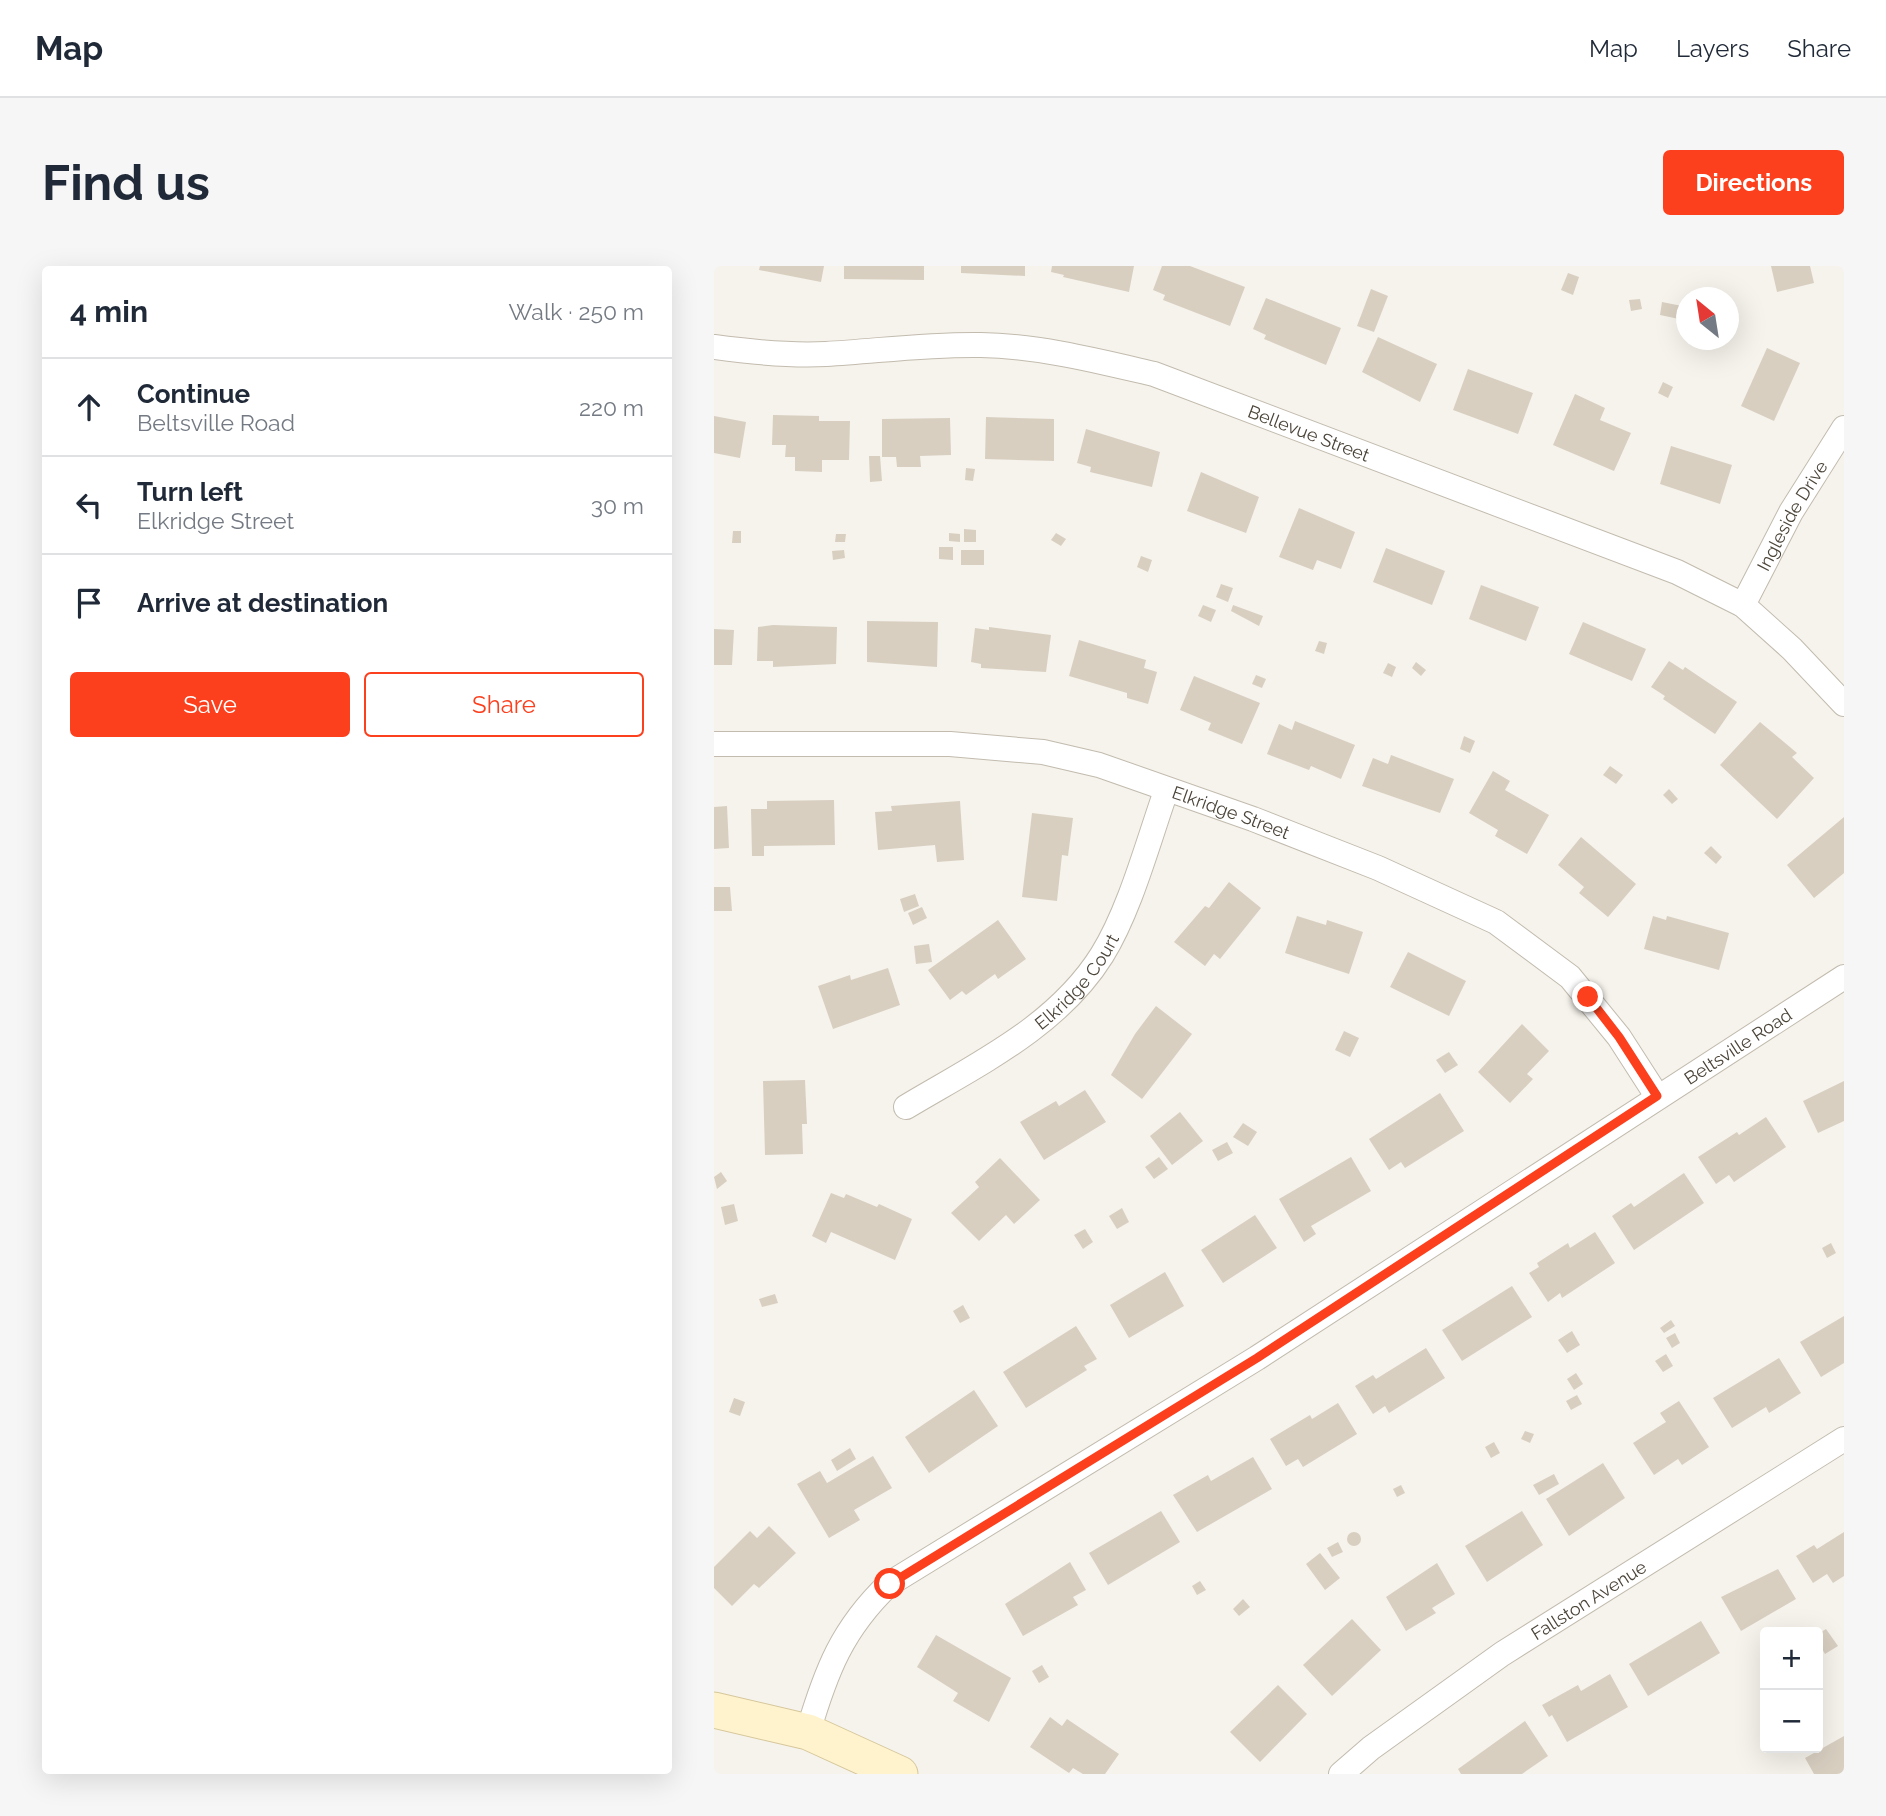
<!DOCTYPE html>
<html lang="en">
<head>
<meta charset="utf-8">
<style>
	:root { --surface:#fff; --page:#f6f6f7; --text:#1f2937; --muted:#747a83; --line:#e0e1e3; --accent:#fc3f1d }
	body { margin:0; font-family:Raleway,sans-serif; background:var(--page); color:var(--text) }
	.controls { position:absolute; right:21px; bottom:21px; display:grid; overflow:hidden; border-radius:7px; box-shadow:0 7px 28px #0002 }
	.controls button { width:63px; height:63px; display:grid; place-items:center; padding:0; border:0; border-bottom:2px solid var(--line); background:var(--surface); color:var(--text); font:35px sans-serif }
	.compass { position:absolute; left:962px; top:21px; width:63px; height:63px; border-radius:50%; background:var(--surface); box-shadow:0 7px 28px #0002; rotate:330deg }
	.stop { position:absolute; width:21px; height:21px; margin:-16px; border:5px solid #fc3f1d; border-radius:50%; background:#fff }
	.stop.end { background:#fc3f1d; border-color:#fff; box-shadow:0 2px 7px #0008 }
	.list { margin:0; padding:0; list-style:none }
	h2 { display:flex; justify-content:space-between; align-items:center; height:91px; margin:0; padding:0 28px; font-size:30px }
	h2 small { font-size:23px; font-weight:400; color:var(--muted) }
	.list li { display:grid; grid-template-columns:46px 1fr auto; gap:21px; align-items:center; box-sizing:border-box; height:98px; padding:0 28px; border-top:2px solid var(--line) }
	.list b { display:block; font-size:26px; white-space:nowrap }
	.list p { margin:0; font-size:23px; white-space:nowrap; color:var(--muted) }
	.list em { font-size:23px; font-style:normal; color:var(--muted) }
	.actions { display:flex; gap:14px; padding:21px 28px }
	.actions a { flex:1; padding:16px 0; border:2px solid var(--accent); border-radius:7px; text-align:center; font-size:24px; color:var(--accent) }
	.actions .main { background:var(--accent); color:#fff }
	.icon { flex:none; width:38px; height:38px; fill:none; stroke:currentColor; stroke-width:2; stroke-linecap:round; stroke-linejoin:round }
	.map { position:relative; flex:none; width:1130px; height:1508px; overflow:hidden; border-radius:7px }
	header { display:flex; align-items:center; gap:42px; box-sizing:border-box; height:98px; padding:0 35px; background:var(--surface); border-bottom:2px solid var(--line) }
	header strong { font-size:33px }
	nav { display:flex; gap:38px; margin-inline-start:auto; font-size:24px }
	.intro { display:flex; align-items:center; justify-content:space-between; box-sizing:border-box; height:168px; padding:0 42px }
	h1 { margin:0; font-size:49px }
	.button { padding:18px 32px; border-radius:7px; background:var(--accent); color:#fff; font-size:24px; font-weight:700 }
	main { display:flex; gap:42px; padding:0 42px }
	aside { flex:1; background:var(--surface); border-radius:7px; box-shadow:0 7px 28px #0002 }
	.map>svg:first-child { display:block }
	.building { fill:#d8cfc1 }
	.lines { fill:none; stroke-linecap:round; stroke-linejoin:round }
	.street-casing { stroke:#c2bbae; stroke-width:26 }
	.secondary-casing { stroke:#d6c79b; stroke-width:37 }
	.street { stroke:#fff; stroke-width:24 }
	.secondary { stroke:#fff3cd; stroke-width:35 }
	.route { stroke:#fc3f1d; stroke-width:9 }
	.labels { text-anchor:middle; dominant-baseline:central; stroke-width:7; stroke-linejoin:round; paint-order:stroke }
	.street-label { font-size:18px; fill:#4b4439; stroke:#fff }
</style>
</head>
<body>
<header>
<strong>Map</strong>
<nav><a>Map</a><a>Layers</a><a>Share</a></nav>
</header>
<div class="intro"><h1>Find us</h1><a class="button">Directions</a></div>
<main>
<aside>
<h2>4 min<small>Walk · 250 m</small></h2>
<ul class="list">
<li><svg class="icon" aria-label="ahead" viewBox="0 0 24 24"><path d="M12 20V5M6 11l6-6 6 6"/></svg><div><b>Continue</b><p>Beltsville Road</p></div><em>220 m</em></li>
<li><svg class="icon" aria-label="left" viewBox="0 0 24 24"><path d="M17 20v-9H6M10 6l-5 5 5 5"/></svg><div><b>Turn left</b><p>Elkridge Street</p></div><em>30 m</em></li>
<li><svg class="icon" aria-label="arrive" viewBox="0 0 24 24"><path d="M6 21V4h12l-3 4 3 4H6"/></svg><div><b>Arrive at destination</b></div></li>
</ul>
<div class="actions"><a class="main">Save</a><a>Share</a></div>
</aside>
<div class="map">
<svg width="1130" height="1508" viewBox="0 0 1130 1508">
	<rect width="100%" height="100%" fill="#f6f3ec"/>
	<g class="building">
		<polygon points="46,0 110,0 107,16 45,4"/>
		<polygon points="130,0 210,0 210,14 130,13"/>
		<polygon points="247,0 311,0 311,10 247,7"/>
		<polygon points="338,0 420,0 415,26 349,11 350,9 337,6"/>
		<polygon points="448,0 476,0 531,21 516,60 449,34 451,29 439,24"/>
		<polygon points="1057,0 1096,0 1100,17 1063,26"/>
		<polygon points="854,7 865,11 859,29 847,24"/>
		<polygon points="657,23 674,30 660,66 643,60"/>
		<polygon points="552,32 627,62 612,99 550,73 552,69 539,63"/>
		<polygon points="926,33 928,43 917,45 915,34"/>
		<polygon points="948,36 968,40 965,53 946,49"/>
		<polygon points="664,71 723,98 706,136 648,106"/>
		<polygon points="1053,82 1086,97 1060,155 1027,140"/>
		<polygon points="754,103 819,127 804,168 739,144"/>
		<polygon points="949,116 959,121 954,132 944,127"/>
		<polygon points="861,128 891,142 886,154 917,167 900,205 839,179"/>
		<polygon points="59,149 105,150 105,155 136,155 135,194 108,194 108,206 81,205 81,191 71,191 72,179 58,179"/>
		<polygon points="0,150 32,156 26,192 0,187"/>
		<polygon points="272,151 340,153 340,195 271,193"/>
		<polygon points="236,152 237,189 206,190 207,201 183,201 182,191 168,191 168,153"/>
		<polygon points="372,163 446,186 438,221 376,206 377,201 363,197"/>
		<polygon points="957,180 1018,199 1006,238 946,218"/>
		<polygon points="155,190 166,190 168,215 156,216"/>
		<polygon points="252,202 261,203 259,215 251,214"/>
		<polygon points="487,206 545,231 532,267 473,245"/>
		<polygon points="585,242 641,266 627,303 603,294 599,304 565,291"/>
		<polygon points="250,263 262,264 262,276 250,276"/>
		<polygon points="19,265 27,265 27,277 18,277"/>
		<polygon points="235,267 246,268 246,276 235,275"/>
		<polygon points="342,267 352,273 347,280 337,274"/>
		<polygon points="122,268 132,268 131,276 121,276"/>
		<polygon points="225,281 239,281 239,294 225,293"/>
		<polygon points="672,282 731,305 718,339 659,316"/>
		<polygon points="130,284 131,292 119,294 118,285"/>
		<rect x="247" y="284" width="23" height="15"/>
		<polygon points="427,290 438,294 434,306 423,301"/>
		<polygon points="507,318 519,322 514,336 502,331"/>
		<polygon points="767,319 825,341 812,375 755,353"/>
		<polygon points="489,339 502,344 497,356 484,350"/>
		<polygon points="519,339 549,350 545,360 517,345"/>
		<polygon points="153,355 224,356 223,401 153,396"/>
		<polygon points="869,356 932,383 918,415 855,388"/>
		<polygon points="59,359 123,361 122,398 59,401 59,395 43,395 44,361"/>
		<polygon points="275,361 337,369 332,406 267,402 267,398 257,396 261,362 275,364"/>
		<polygon points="0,363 20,364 18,399 0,399"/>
		<polygon points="365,374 432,394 430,402 443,406 434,438 413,432 413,427 355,410"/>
		<polygon points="605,375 613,377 610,388 601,385"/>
		<polygon points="955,395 969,404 971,401 1023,436 1001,468 949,433 951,430 937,421"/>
		<polygon points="702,396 712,404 707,410 698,402"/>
		<polygon points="674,397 682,401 678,411 669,407"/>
		<polygon points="542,409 552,413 548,422 538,418"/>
		<polygon points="480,410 546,437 528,478 494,464 497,457 466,444"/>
		<polygon points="581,455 641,479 627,513 597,500 595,504 553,488 565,458 578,464"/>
		<polygon points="1046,456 1083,487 1078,491 1100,512 1063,553 1006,499"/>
		<polygon points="750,470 761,475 756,487 746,483"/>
		<polygon points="677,489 740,513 726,547 648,520 659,492 674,498"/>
		<polygon points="896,500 909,509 902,518 889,509"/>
		<polygon points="779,505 796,515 791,524 835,549 813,588 781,570 784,564 755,547"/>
		<polygon points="955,523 964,533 958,538 949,529"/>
		<polygon points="120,534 121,579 50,580 50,590 38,590 37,543 53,543 53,535"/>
		<polygon points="246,535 250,594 223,596 221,579 164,584 161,546 178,545 177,540"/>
		<polygon points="13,540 15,582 0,583 0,541"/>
		<polygon points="318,547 359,552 354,590 348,589 343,635 308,631"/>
		<polygon points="1130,551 1130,607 1100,632 1073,599"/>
		<polygon points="867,571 922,618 894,651 865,627 870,621 844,599"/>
		<polygon points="997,580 1008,591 1002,598 990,587"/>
		<polygon points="515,616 547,642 506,693 500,688 491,700 460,676 491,640 495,642"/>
		<polygon points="0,621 16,621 18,645 0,645"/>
		<polygon points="201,628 205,640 190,646 186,633"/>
		<polygon points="208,641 213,652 199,659 194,647"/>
		<polygon points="583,650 612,659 613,654 649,666 635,708 571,687"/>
		<polygon points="939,650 952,654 953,650 1015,667 1005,704 930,683"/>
		<polygon points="284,654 312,693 284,713 281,708 252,729 248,725 236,734 214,704"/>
		<polygon points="215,678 218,696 202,698 200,680"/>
		<polygon points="694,686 752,715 735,750 676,721"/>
		<polygon points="174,702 186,739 119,763 104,720 136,709 137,714"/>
		<polygon points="442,740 478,768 428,833 397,809 421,768"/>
		<polygon points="808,758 835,785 813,808 819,813 796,837 764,806"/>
		<polygon points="630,765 645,772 636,791 621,784"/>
		<polygon points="735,786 744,799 731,807 722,794"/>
		<polygon points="91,814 93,858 88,858 89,888 51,889 49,815"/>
		<polygon points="1130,815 1130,855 1104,867 1089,835"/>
		<polygon points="371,824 392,856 330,894 306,856 342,835 345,840"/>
		<polygon points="726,827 750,865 691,902 687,896 675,904 655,873"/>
		<polygon points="466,846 489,875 458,899 436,870"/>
		<polygon points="1052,851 1072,881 1020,916 1015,909 1002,918 984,891 1023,866 1025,869"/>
		<polygon points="529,857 543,866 534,880 519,871"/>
		<polygon points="513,876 519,887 504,895 498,884"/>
		<polygon points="445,891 454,903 440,913 431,901"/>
		<polygon points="637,891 657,925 597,960 602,968 590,976 565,933"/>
		<polygon points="286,892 326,934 300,958 292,949 265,975 237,947 265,921 261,916"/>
		<polygon points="7,906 13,915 3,923 0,911"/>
		<polygon points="970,907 990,937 920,984 898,950 917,937 920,941"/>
		<polygon points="117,927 130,932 132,928 163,941 165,938 198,953 181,994 117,966 112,977 98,970"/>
		<polygon points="20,938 24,955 11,959 7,941"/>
		<polygon points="408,942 415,956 403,963 395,950"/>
		<polygon points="541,949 563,982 509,1017 487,984"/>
		<polygon points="371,963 379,976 369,983 360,969"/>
		<polygon points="881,966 901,997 848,1032 846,1027 834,1036 815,1007 825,1001 823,997 854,977 856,982"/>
		<polygon points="1117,977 1122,987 1113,992 1108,982"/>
		<polygon points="451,1006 470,1040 415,1072 396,1039"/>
		<polygon points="798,1020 818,1051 748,1095 728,1064"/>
		<polygon points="61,1028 64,1037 48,1041 45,1033"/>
		<polygon points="249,1039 256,1052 246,1057 239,1045"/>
		<polygon points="1130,1050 1130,1097 1107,1111 1086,1076"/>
		<polygon points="957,1054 961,1060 950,1067 946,1062"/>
		<polygon points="362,1060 383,1093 370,1100 373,1104 312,1142 289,1106"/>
		<polygon points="858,1065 866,1079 853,1087 844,1074"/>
		<polygon points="961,1067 966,1077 958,1082 952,1072"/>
		<polygon points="712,1082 731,1112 675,1147 671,1140 659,1148 641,1120 659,1109 662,1113"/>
		<polygon points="952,1088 959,1100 949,1106 941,1095"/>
		<polygon points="1065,1092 1087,1127 1055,1147 1052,1141 1018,1162 999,1132"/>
		<polygon points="862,1107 869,1118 860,1124 853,1113"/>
		<polygon points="260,1124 284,1160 215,1207 191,1171"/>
		<polygon points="863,1129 868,1138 857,1144 852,1135"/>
		<polygon points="20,1132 31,1136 26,1150 15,1146"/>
		<polygon points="965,1135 995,1181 968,1199 964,1193 940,1209 919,1177 952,1156 946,1147"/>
		<polygon points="624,1137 643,1168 589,1201 584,1193 572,1200 556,1173 596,1149 598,1153"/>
		<polygon points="811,1165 820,1168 816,1177 807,1173"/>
		<polygon points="780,1176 786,1187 777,1192 771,1181"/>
		<polygon points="136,1182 142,1193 123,1205 117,1194"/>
		<polygon points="159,1190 178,1222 140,1244 146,1254 115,1272 83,1218 106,1205 113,1217"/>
		<polygon points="539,1191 558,1223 483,1266 459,1229 494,1209 497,1215"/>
		<polygon points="889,1197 911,1232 855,1270 832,1233"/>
		<polygon points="840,1208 845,1218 825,1229 819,1219"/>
		<polygon points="687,1219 691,1227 683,1231 679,1223"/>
		<polygon points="447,1245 466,1276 394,1319 375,1287"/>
		<polygon points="808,1245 829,1279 773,1316 751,1280"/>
		<polygon points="55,1260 82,1287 45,1322 40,1318 18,1340 0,1322 0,1301 36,1265 43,1272"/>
		<polygon points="1130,1266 1130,1310 1119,1317 1113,1308 1099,1317 1082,1290 1100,1279 1103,1283"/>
		<circle cx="640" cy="1273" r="7"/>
		<polygon points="624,1276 629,1286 618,1291 613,1282"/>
		<polygon points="606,1287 626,1312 611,1324 592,1298"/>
		<polygon points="356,1296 372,1324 359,1331 364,1339 309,1370 291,1338"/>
		<polygon points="723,1297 741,1328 718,1342 722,1347 692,1365 672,1331"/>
		<polygon points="1064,1303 1082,1333 1027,1365 1007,1331"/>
		<polygon points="486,1315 492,1324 483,1329 478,1320"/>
		<polygon points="529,1333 536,1341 525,1350 519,1343"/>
		<polygon points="638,1353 667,1384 618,1430 589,1399"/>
		<polygon points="987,1355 1006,1387 934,1430 915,1398"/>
		<polygon points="1112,1363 1124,1380 1111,1388 1104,1376 1104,1368"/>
		<polygon points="222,1369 297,1412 275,1456 239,1435 244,1427 203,1401"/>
		<polygon points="328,1399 335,1411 325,1417 318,1405"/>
		<polygon points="896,1408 914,1441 853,1476 838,1449 835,1451 828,1439 864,1419 867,1425"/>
		<polygon points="564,1419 593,1448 546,1496 516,1466"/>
		<polygon points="336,1451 348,1460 353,1453 405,1488 391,1508 369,1508 359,1502 355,1507 316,1481"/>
		<polygon points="811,1455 834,1490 808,1508 747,1508 744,1503"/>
		<polygon points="1130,1470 1130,1508 1100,1508 1091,1492"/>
	</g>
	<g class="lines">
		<g class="street-casing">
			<g id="street">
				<path id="s1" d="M0,81C37,86 75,90 112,88C164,85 214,78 267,79C325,80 384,95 440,108L963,306L1029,339L1078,383L1130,438"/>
				<path id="s2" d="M1029,339L1077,246L1130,162"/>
				<path id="s3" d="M0,478H236L329,486L385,499L539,553L664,602L782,656L856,711L905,771L943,830"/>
				<path id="s4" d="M192,841C262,799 343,761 388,689C416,644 434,576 452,525"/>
				<path id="s5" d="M94,1466C112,1405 128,1363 175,1318L543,1092L1130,711"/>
				<path id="s6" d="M627,1508L657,1482L788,1388L1130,1173"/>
			</g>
		</g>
		<g class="secondary-casing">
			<polyline id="secondary" points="0,1444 94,1466 186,1508"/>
		</g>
		<use href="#street" class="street"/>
		<use href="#secondary" class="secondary"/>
	</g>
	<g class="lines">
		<polyline class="route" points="176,1318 543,1092 943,830 905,771 874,731"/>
	</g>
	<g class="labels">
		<g class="street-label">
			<text stroke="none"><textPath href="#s1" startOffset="609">Bellevue Street</textPath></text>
			<text stroke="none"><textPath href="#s2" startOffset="102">Ingleside Drive</textPath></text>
			<text stroke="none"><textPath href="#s3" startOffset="527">Elkridge Street</textPath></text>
			<text stroke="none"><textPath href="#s4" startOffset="214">Elkridge Court</textPath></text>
			<text stroke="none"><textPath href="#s5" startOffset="1176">Beltsville Road</textPath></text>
			<text stroke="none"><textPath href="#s6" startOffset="303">Fallston Avenue</textPath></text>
		</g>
	</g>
</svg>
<div class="controls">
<button>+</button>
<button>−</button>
</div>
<svg class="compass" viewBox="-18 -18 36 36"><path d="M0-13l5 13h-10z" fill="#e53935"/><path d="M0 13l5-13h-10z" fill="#747a83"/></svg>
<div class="stop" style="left:176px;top:1318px"></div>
<div class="stop end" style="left:874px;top:731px"></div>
</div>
</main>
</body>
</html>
